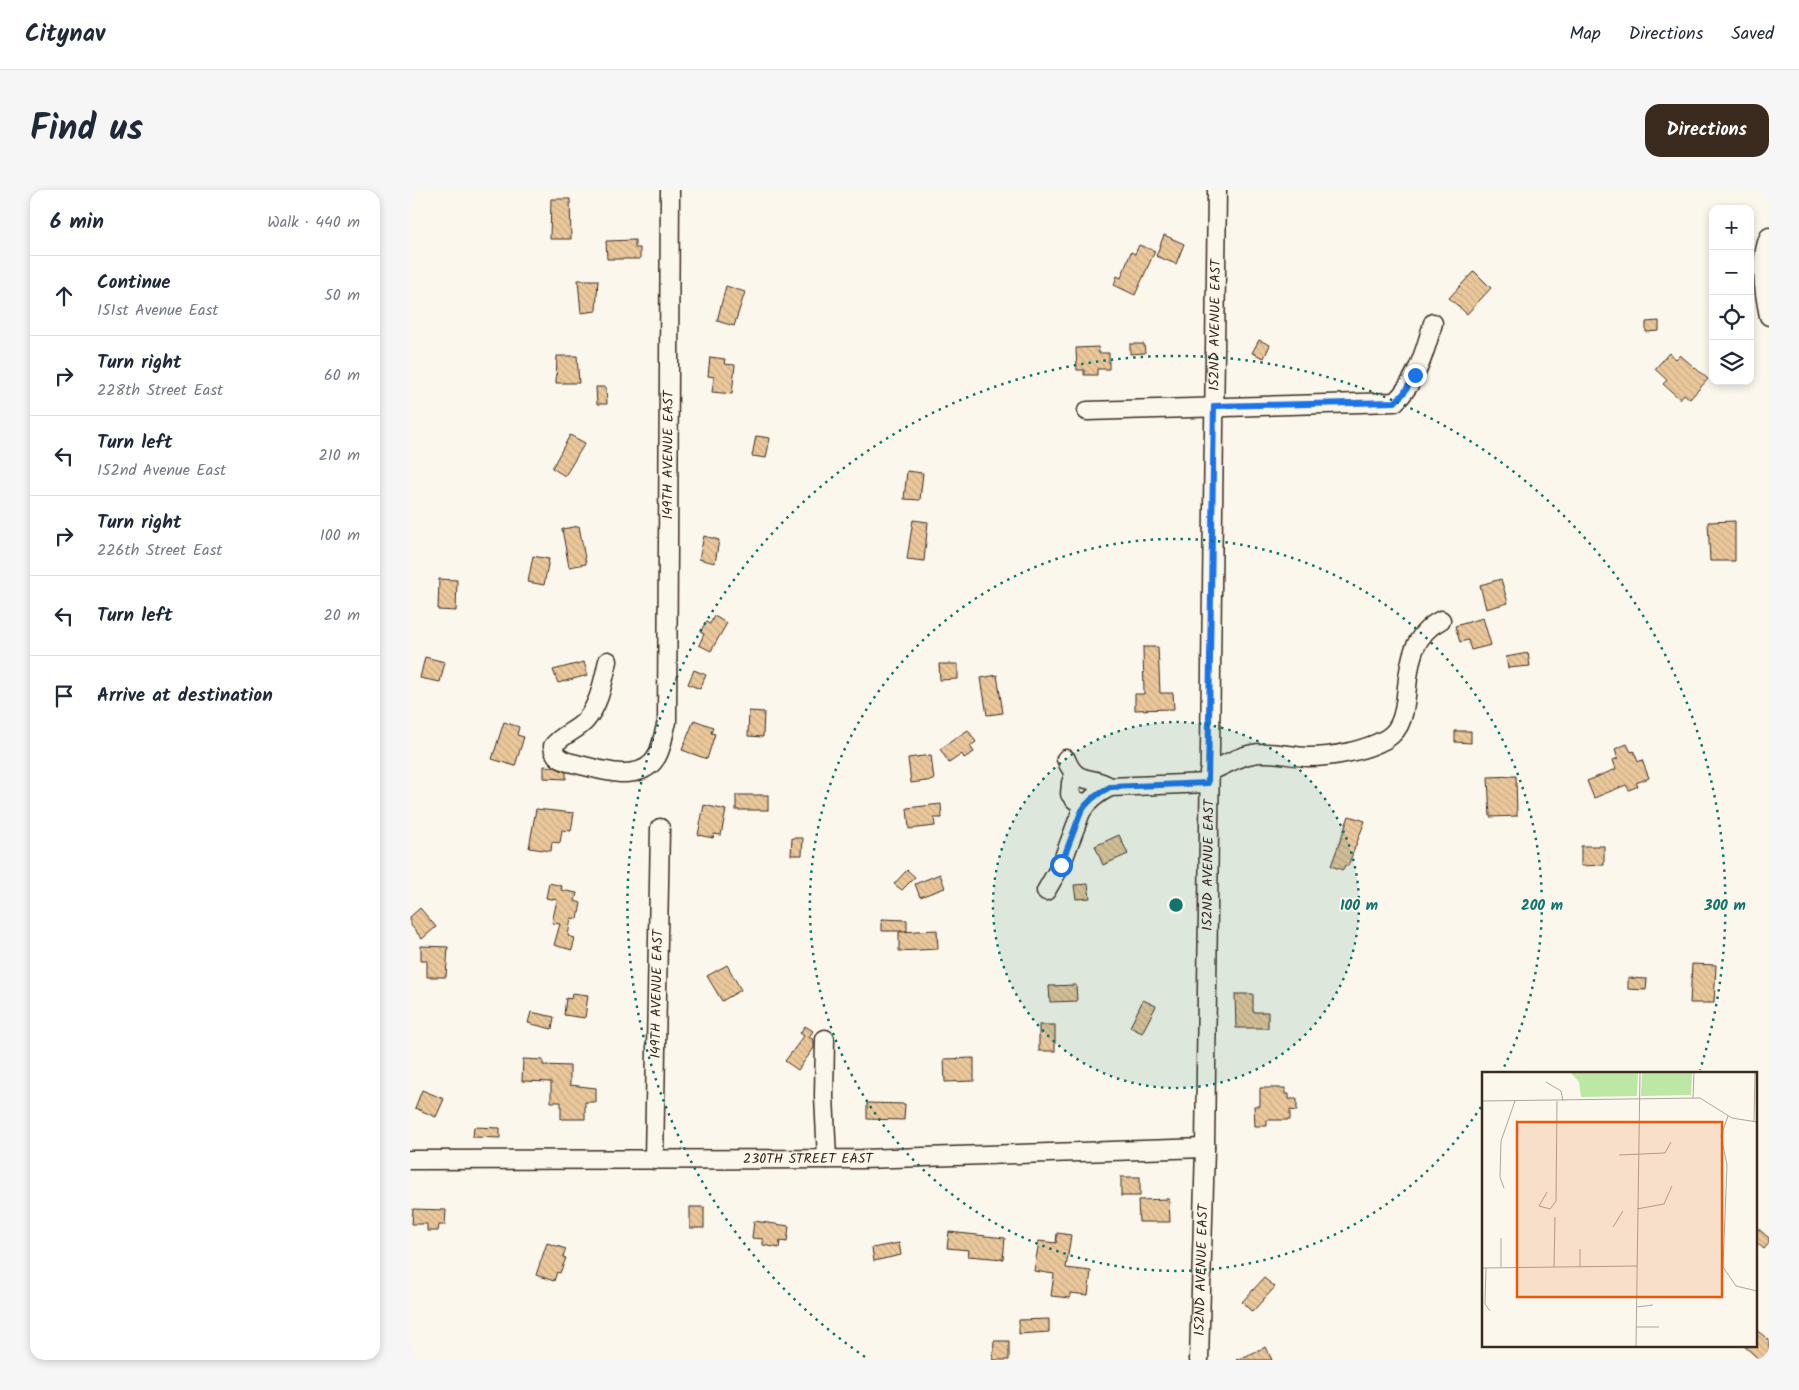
<!DOCTYPE html>
<html lang="en">
<head>
<meta charset="utf-8">
<style>
	:root { --surface:#fff; --page:#f6f6f7; --text:#1f2937; --muted:#747a83; --line:#e0e1e3; --accent:#3b2a1e }
	body { margin:0; font-family:Kalam,sans-serif; background:var(--page); color:var(--text) }
	.controls { position:absolute; right:15px; top:15px; display:grid; overflow:hidden; border-radius:10px; box-shadow:0 2px 8px #0003 }
	.controls button { width:45px; height:45px; display:grid; place-items:center; padding:0; border:0; border-bottom:1px solid var(--line); background:var(--surface); color:var(--text); font:25px sans-serif }
	.stop { position:absolute; width:15px; height:15px; margin:-11px; border:4px solid #1a73e8; border-radius:50%; background:#fff }
	.stop.end { background:#1a73e8; border-color:#fff; box-shadow:0 1px 5px #0008 }
	.list { margin:0; padding:0; list-style:none }
	h2 { display:flex; justify-content:space-between; align-items:center; height:65px; margin:0; padding:0 20px; font-size:21px }
	h2 small { font-size:16px; font-weight:400; color:var(--muted) }
	.list li { display:grid; grid-template-columns:32px 1fr auto; gap:15px; align-items:center; box-sizing:border-box; height:80px; padding:0 20px; border-top:1px solid var(--line) }
	.list b { display:block; font-size:19px; white-space:nowrap }
	.list p { margin:0; font-size:16px; white-space:nowrap; color:var(--muted) }
	.list em { font-size:16px; font-style:normal; color:var(--muted) }
	.icon { flex:none; width:28px; height:28px; fill:none; stroke:currentColor; stroke-width:2; stroke-linecap:round; stroke-linejoin:round }
	.map { position:relative; flex:none; width:1359px; height:1170px; overflow:hidden; border-radius:15px }
	header { display:flex; align-items:center; gap:30px; box-sizing:border-box; height:70px; padding:0 25px; background:var(--surface); border-bottom:1px solid var(--line) }
	header strong { font-size:24px }
	nav { display:flex; gap:28px; margin-inline-start:auto; font-size:18px }
	.intro { display:flex; align-items:center; justify-content:space-between; box-sizing:border-box; height:120px; padding:0 30px }
	h1 { margin:0; font-size:35px }
	.button { padding:12px 22px; border-radius:15px; background:var(--accent); color:#fff; font-size:18px; font-weight:700 }
	main { display:flex; gap:30px; padding:0 30px }
	aside { flex:1; background:var(--surface); border-radius:15px; box-shadow:0 2px 8px #0003 }
	.map>svg:first-child { display:block }
	.building { fill:url(#building-back-hatch); stroke:#3b2a1e }
	.lines { fill:none; stroke-linecap:round; stroke-linejoin:round }
	.minor-casing { stroke:#3b2a1e; stroke-width:21 }
	.minor { stroke:#fbf7ec; stroke-width:18 }
	.route { stroke:#1a73e8; stroke-width:6 }
	.ring { fill:none; stroke:#0f766e; stroke-width:2.5; stroke-dasharray:2.5 5 }
	.labels { text-anchor:middle; dominant-baseline:central; stroke-width:4; stroke-linejoin:round; paint-order:stroke }
	.street-label { font-size:14px; fill:#3b2a1e; stroke:#fbf7ec }
	.inset-road { fill:none; stroke:#aea59a; stroke-width:1 }
	.view { fill:#e8590c; fill-opacity:0.15; stroke:#e8590c; stroke-width:2.5 }
	.inset-edge { fill:none; stroke:#3b2a1e; stroke-width:2.5 }
	.centre { fill:#0f766e; stroke:#fbf7ec; stroke-width:2.5 }
	.ring-label { font-size:15px; text-anchor:middle; font-weight:bold; fill:#0f766e; stroke:#fbf7ec; stroke-width:4; stroke-linejoin:round; paint-order:stroke }
</style>
</head>
<body>
<header>
<strong>Citynav</strong>
<nav><a>Map</a><a>Directions</a><a>Saved</a></nav>
</header>
<div class="intro"><h1>Find us</h1><a class="button">Directions</a></div>
<main>
<aside>
<h2>6 min<small>Walk · 440 m</small></h2>
<ul class="list">
<li><svg class="icon" aria-label="ahead" viewBox="0 0 24 24"><path d="M12 20V5M6 11l6-6 6 6"/></svg><div><b>Continue</b><p>151st Avenue East</p></div><em>50 m</em></li>
<li><svg class="icon" aria-label="right" viewBox="0 0 24 24"><path d="M7 20v-9h11M14 6l5 5-5 5"/></svg><div><b>Turn right</b><p>228th Street East</p></div><em>60 m</em></li>
<li><svg class="icon" aria-label="left" viewBox="0 0 24 24"><path d="M17 20v-9H6M10 6l-5 5 5 5"/></svg><div><b>Turn left</b><p>152nd Avenue East</p></div><em>210 m</em></li>
<li><svg class="icon" aria-label="right" viewBox="0 0 24 24"><path d="M7 20v-9h11M14 6l5 5-5 5"/></svg><div><b>Turn right</b><p>226th Street East</p></div><em>100 m</em></li>
<li><svg class="icon" aria-label="left" viewBox="0 0 24 24"><path d="M17 20v-9H6M10 6l-5 5 5 5"/></svg><div><b>Turn left</b></div><em>20 m</em></li>
<li><svg class="icon" aria-label="arrive" viewBox="0 0 24 24"><path d="M6 21V4h12l-3 4 3 4H6"/></svg><div><b>Arrive at destination</b></div></li>
</ul>
</aside>
<div class="map">
<svg width="1359" height="1170" viewBox="0 0 1359 1170">
	<defs>
		<pattern id="building-back-hatch" width="6" height="6" patternUnits="userSpaceOnUse" patternTransform="scale(1.25)"><rect width="6" height="6" fill="#ebc89c"/><path d="M-1 5l2 2M0 0l6 6M5-1l2 2" fill="none" stroke="#caac86"/></pattern>
	</defs>
	<rect width="100%" height="100%" fill="#fbf7ec"/>
	<filter id="ink" filterUnits="userSpaceOnUse"><feTurbulence type="fractalNoise" baseFrequency=".02" numOctaves="2"/><feDisplacementMap in="SourceGraphic" scale="10" xChannelSelector="R" yChannelSelector="G"/><feConvolveMatrix kernelMatrix="1 2 1 2 8 2 1 2 1" color-interpolation-filters="sRGB"/></filter>
	<g filter="url(#ink)">
		<g class="building">
			<polygon points="141,9 160,9 161,49 140,49"/>
			<polygon points="754,45 774,54 766,74 746,66"/>
			<polygon points="225,50 225,58 230,58 230,69 197,69 196,51"/>
			<polygon points="729,55 745,61 725,105 704,95 707,86 711,88 721,62 725,64"/>
			<polygon points="1064,81 1081,98 1057,124 1039,108"/>
			<polygon points="168,90 188,90 186,121 171,123"/>
			<polygon points="316,96 335,102 324,136 307,131"/>
			<polygon points="1249,131 1249,141 1236,142 1236,132"/>
			<polygon points="849,150 860,155 854,168 842,163"/>
			<polygon points="720,154 734,154 735,163 720,164"/>
			<polygon points="688,157 689,163 699,163 699,179 687,179 687,185 674,185 674,180 667,180 666,158"/>
			<polygon points="1259,163 1266,169 1270,165 1298,189 1280,209 1274,204 1270,209 1253,194 1257,190 1245,179"/>
			<polygon points="147,166 167,166 169,193 146,193"/>
			<polygon points="300,167 315,169 314,174 325,175 322,204 302,202 304,187 298,186"/>
			<polygon points="186,197 196,197 197,214 187,214"/>
			<polygon points="160,245 175,253 155,286 142,278"/>
			<polygon points="346,246 360,248 356,268 342,266"/>
			<polygon points="497,281 513,283 510,310 494,309"/>
			<polygon points="503,330 518,332 514,371 497,369"/>
			<polygon points="1325,331 1325,371 1300,371 1298,332"/>
			<polygon points="169,336 176,374 159,377 152,339"/>
			<polygon points="294,346 309,350 305,373 289,369"/>
			<polygon points="123,366 139,369 134,395 118,392"/>
			<polygon points="29,389 47,390 46,421 28,420"/>
			<polygon points="1091,389 1098,413 1076,419 1070,395"/>
			<polygon points="304,426 317,433 301,461 289,455 294,444 290,442 296,432 300,434"/>
			<polygon points="1073,428 1081,455 1061,460 1058,450 1050,452 1045,436"/>
			<polygon points="733,457 748,457 750,503 763,503 764,519 725,520 725,504 734,504"/>
			<polygon points="1118,463 1120,476 1098,478 1096,467"/>
			<polygon points="15,467 35,472 30,492 10,488"/>
			<polygon points="174,472 178,485 148,493 143,480"/>
			<polygon points="529,474 548,474 548,489 530,490"/>
			<polygon points="284,480 296,485 290,499 278,494"/>
			<polygon points="587,485 593,523 577,525 571,488"/>
			<polygon points="339,521 354,522 353,547 338,546"/>
			<polygon points="284,530 303,537 301,543 305,544 297,569 272,560"/>
			<polygon points="94,532 109,537 107,545 114,547 105,576 82,569"/>
			<polygon points="558,540 566,552 560,556 564,562 554,568 552,564 539,573 530,559"/>
			<polygon points="1045,541 1061,541 1061,553 1045,552"/>
			<polygon points="1217,554 1221,562 1224,561 1228,572 1232,570 1239,588 1226,593 1228,596 1219,600 1216,595 1184,608 1177,591 1206,579 1203,570 1208,568 1205,559"/>
			<polygon points="521,565 524,590 501,593 498,568"/>
			<polygon points="134,576 144,577 156,582 156,589 134,588"/>
			<polygon points="1106,586 1107,626 1080,627 1078,587"/>
			<rect x="326" y="605" width="32" height="15"/>
			<polygon points="531,614 532,628 524,628 525,636 499,639 497,618"/>
			<polygon points="294,615 316,620 311,645 304,644 303,648 288,645"/>
			<polygon points="126,619 164,623 161,641 152,640 150,653 142,652 141,661 119,658"/>
			<polygon points="939,626 955,631 938,676 935,675 933,680 921,676"/>
			<polygon points="709,645 718,664 693,675 685,656"/>
			<polygon points="382,648 393,648 392,665 381,665"/>
			<polygon points="1171,656 1194,656 1194,675 1171,676"/>
			<polygon points="497,680 505,687 492,700 484,694"/>
			<polygon points="530,684 535,698 510,707 505,694"/>
			<polygon points="139,693 152,696 151,700 167,703 165,711 171,713 168,729 161,728 158,746 165,748 162,760 144,755 150,734 142,733 147,710 136,708"/>
			<polygon points="678,694 680,708 666,709 664,695"/>
			<polygon points="10,718 26,737 12,749 0,734 0,727"/>
			<polygon points="472,729 497,730 497,741 472,741"/>
			<polygon points="527,740 528,759 489,761 489,742"/>
			<polygon points="11,756 38,757 36,787 17,787 17,771 11,771"/>
			<polygon points="1282,774 1306,775 1304,813 1280,813"/>
			<polygon points="317,775 331,800 312,811 297,786"/>
			<polygon points="1218,788 1237,789 1236,800 1218,799"/>
			<polygon points="666,795 667,811 640,812 639,796"/>
			<polygon points="162,803 178,805 175,828 154,825 156,808 161,809"/>
			<polygon points="825,804 843,804 843,822 858,822 858,838 826,838"/>
			<polygon points="733,810 746,816 732,843 720,837"/>
			<polygon points="121,822 144,827 142,839 118,833"/>
			<rect x="629" y="835" width="16" height="26"/>
			<polygon points="395,836 403,841 399,847 404,850 404,858 388,880 375,871 394,846 390,843"/>
			<polygon points="564,868 564,891 535,892 534,869"/>
			<polygon points="113,869 133,870 133,875 160,876 160,895 186,898 186,912 175,912 175,929 151,929 151,912 141,912 141,892 112,891"/>
			<polygon points="850,898 875,898 875,904 879,904 879,909 887,909 887,921 880,920 880,930 857,930 857,936 845,936 844,916 850,916"/>
			<polygon points="12,900 34,909 26,927 5,918"/>
			<polygon points="457,913 495,914 494,930 457,929"/>
			<polygon points="64,937 90,938 90,948 63,947"/>
			<rect x="711" y="987" width="19" height="19"/>
			<polygon points="759,1009 760,1032 729,1032 728,1010"/>
			<rect x="280" y="1017" width="14" height="21"/>
			<polygon points="3,1019 36,1020 35,1035 29,1035 28,1041 17,1041 17,1034 2,1034"/>
			<polygon points="344,1031 379,1036 377,1052 370,1051 369,1058 353,1055 353,1049 342,1048"/>
			<polygon points="1345,1036 1359,1048 1359,1053 1354,1059 1345,1051"/>
			<polygon points="539,1042 595,1048 593,1069 558,1066 559,1060 537,1058"/>
			<polygon points="647,1043 661,1045 656,1078 681,1081 678,1105 660,1103 660,1108 641,1106 644,1084 624,1081 629,1051 646,1053"/>
			<polygon points="137,1053 156,1059 153,1067 156,1068 150,1083 147,1082 144,1091 126,1085"/>
			<polygon points="489,1053 491,1065 464,1071 462,1058"/>
			<polygon points="854,1088 865,1097 842,1122 832,1112"/>
			<polygon points="639,1129 639,1142 609,1144 609,1130"/>
			<polygon points="1345,1139 1359,1150 1359,1170 1350,1170 1334,1156 1345,1156"/>
			<polygon points="584,1151 599,1151 599,1170 583,1170"/>
			<polygon points="856,1157 862,1170 827,1170"/>
		</g>
		<g class="lines">
			<g class="minor-casing">
				<g id="minor">
					<path d="M1359,47C1349,71 1354,102 1359,126"/>
					<path d="M677,221L985,212C1007,191 1015,161 1023,133"/>
					<path id="s1" d="M198,471C193,491 190,513 176,530C167,541 152,544 143,556C144,566 150,569 158,572C183,577 223,594 243,572C252,562 253,544 257,532L260,0"/>
					<path d="M656,569C667,597 681,584 700,597"/>
					<path d="M799,582C815,575 834,563 852,563C868,562 883,567 898,567C923,567 954,561 976,549C1013,528 978,457 1031,430"/>
					<polyline points="664,585 661,593 660,604 665,610 676,614"/>
					<path d="M636,701L651,675L671,622C678,610 688,603 700,597L798,593"/>
					<polyline points="415,849 414,906 417,969"/>
					<path id="s2" d="M0,970L452,969L795,958"/>
					<path id="s3" d="M244,970L250,638"/>
					<path id="s4" d="M789,1170L795,958L807,0"/>
				</g>
			</g>
			<use href="#minor" class="minor"/>
		</g>
	</g>
	<g class="lines" filter="url(#ink)">
		<path class="route" d="M651,675L671,622C678,610 688,603 700,597L798,593L804,216L985,212L994,203L1005,185"/>
	</g>
	<circle cx="766" cy="715" r="183" fill="#0f766e" fill-opacity=".12"/>
	<g class="ring">
		<circle cx="766" cy="715" r="183"/>
		<path d="M1071 917A366 366 0 1 1 1092 881"/>
		<path d="M455 1167A549 549 0 1 1 1290 880"/>
	</g>
	<g class="labels">
		<g class="street-label">
			<text stroke="none"><textPath href="#s4" startOffset="1035">152ND AVENUE EAST</textPath></text>
			<text stroke="none"><textPath href="#s1" startOffset="528">149TH AVENUE EAST</textPath></text>
			<text stroke="none"><textPath href="#s4" startOffset="495">152ND AVENUE EAST</textPath></text>
			<text stroke="none"><textPath href="#s3" startOffset="166">149TH AVENUE EAST</textPath></text>
			<text stroke="none"><textPath href="#s2" startOffset="398">230TH STREET EAST</textPath></text>
			<text stroke="none"><textPath href="#s4" startOffset="90">152ND AVENUE EAST</textPath></text>
		</g>
	</g>
	<g transform="translate(1072 882)">
		<rect width="275" height="275" fill="#fbf7ec"/>
		<path d="M83,0H156L155,24L99,25L97,10L89,1ZM160,0H210L209,23L159,24Z" fill="#bce7a4"/>
		<path class="inset-road" d="M64,10L79,19L81,29M211,26L212,0M0,29L218,26L250,46L275,50M246,44L239,64L245,93L241,195L254,214L275,219M272,50L273,0M137,83L183,81L189,70M22,116L18,105L19,69L33,29M65,120L57,134L68,137L74,129L75,29M155,137L182,132L190,114M131,155L141,139M98,177V195M19,195V166M72,195L73,145M0,196L155,194M4,196L3,232L8,239M154,235L171,233M154,255H177M154,275L158,0"/>
		<path class="view" d="M35,50H240V225H35Z"/>
		<rect width="275" height="275" class="inset-edge"/>
	</g>
	<circle cx="766" cy="715" r="8" class="centre"/>
	<g class="ring-label">
		<text x="949" y="720">100 m</text>
		<text x="1132" y="720">200 m</text>
		<text x="1315" y="720">300 m</text>
	</g>
</svg>
<div class="controls">
<button>+</button>
<button>−</button>
<button><svg class="icon" aria-label="locate" viewBox="0 0 24 24"><circle cx="12" cy="12" r="6"/><path d="M12 2v4M12 18v4M2 12h4M18 12h4"/></svg></button>
<button><svg class="icon" aria-label="layers" viewBox="0 0 24 24"><path d="M12 4l9 5-9 5-9-5zM3 14l9 5 9-5"/></svg></button>
</div>
<div class="stop" style="left:651px;top:675px"></div>
<div class="stop end" style="left:1005px;top:185px"></div>
</div>
</main>
</body>
</html>
